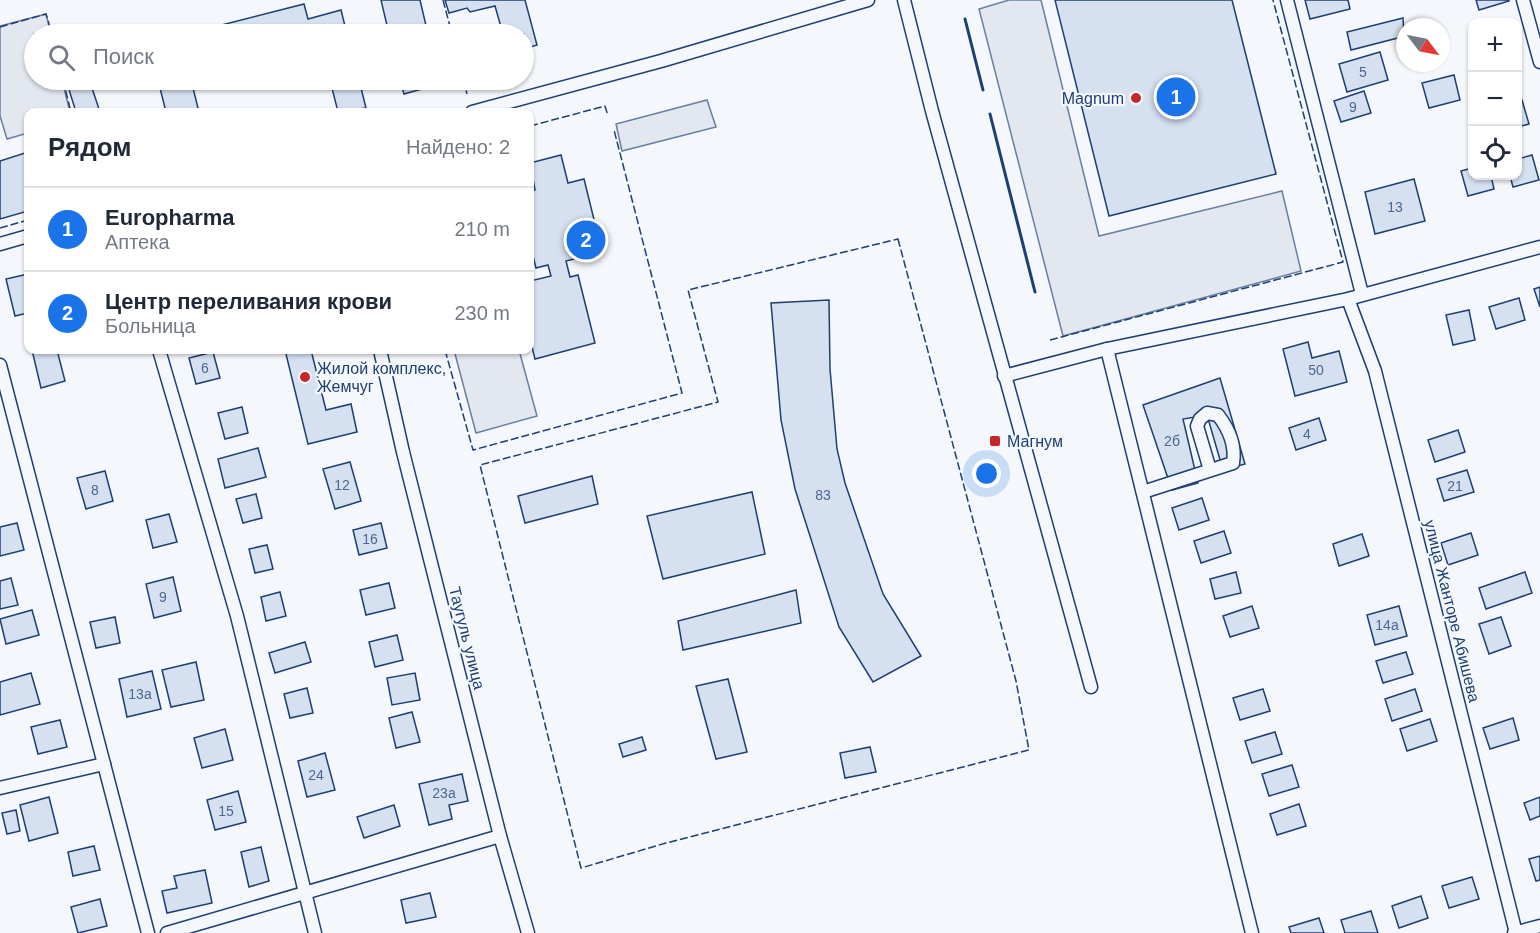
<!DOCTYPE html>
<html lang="ru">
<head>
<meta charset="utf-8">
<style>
	:root { --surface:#fff; --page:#f2f2f3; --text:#1f2937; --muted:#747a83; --line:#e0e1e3; --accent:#1a73e8 }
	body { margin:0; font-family:Helvetica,sans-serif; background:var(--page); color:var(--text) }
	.controls { position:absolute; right:18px; top:18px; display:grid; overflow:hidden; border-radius:12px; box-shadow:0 2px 4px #0004 }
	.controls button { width:54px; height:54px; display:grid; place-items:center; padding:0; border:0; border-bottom:2px solid var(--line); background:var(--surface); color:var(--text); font:30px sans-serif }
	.compass { position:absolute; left:1396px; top:18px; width:54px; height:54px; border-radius:50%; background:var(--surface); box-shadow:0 2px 4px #0004; rotate:122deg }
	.you { position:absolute; left:987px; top:474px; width:21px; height:21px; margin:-15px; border:4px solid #fff; border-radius:50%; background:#1a73e8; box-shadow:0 0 0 9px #1a73e833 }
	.badge { display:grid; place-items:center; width:39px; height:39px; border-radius:50%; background:var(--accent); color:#fff; font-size:20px; font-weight:700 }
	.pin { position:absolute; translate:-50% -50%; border:3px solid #fff; box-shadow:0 2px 6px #0006 }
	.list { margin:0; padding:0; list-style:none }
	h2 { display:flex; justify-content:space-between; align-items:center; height:78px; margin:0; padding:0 24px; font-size:26px }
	h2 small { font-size:20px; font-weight:400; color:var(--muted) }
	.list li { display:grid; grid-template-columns:39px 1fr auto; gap:18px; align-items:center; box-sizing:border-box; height:84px; padding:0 24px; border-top:2px solid var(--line) }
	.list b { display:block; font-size:22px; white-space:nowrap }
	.list p { margin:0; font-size:20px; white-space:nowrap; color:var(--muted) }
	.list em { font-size:20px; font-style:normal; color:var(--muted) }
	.icon { flex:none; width:33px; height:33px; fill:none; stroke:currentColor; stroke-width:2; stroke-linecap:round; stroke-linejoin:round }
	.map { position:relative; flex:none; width:1540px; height:933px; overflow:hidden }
	.search { position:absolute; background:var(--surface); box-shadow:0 2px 4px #0004; left:24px; top:24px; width:510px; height:66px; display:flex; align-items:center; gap:15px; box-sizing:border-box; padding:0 21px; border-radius:33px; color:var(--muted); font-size:22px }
	.panel { position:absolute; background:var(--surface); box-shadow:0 2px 4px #0004; left:24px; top:108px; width:510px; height:246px; border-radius:12px }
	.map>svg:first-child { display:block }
	.parking { fill:#e3e8f0; stroke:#687fa3; stroke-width:1.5 }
	.building { fill:#d5e0f0; stroke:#1d3f73; stroke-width:1.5 }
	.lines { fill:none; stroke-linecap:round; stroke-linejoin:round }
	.street-casing { stroke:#1d3f73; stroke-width:15 }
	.street { stroke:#f4f7fb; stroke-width:12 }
	.fence { stroke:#1d3f73; stroke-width:1.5; stroke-dasharray:8 3; stroke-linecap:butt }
	.wall { stroke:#1d3f73; stroke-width:3 }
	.poi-dot { fill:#c62828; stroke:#f4f7fb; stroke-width:2 }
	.labels { text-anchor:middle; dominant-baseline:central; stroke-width:4.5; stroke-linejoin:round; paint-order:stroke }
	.number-label { font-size:14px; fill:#4b6792 }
	.poi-label { font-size:16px; fill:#1d3f73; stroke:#f4f7fb; text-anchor:start }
	.street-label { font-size:16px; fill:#1d3f73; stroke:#f4f7fb }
</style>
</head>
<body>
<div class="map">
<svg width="1540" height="933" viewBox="0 0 1540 933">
	<rect width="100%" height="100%" fill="#f4f7fb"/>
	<g class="parking">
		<polygon points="1009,0 1041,0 1099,236 1282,191 1301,271 1063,336 979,9"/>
		<polygon points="46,14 51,34 34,34 34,80 62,80 70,112 28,112 28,133 7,139 0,116 0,26"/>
		<polygon points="707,100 716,127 622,151 616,124"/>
		<polygon points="454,350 519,350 537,416 476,433"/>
	</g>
	<g class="building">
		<polygon points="381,0 420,0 428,34 389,34"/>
		<polygon points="445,0 525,0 537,45 524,49 524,34 503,34 495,6 470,12 467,8 449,13"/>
		<polygon points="1055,0 1232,0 1276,174 1109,216"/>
		<polygon points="1305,0 1348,0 1350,9 1310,19"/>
		<polygon points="1476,0 1509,0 1509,1 1479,10"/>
		<polygon points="304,4 308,19 341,10 347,34 318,34 317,30 298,34 186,34"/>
		<polygon points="1403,18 1405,53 1402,54 1398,38 1351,50 1347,32"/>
		<polygon points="1380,52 1388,80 1347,92 1339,64"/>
		<polygon points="1454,75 1460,100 1429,108 1422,83"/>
		<polygon points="66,80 120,80 92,88 100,112 76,112"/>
		<polygon points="158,80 191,80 199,112 166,112"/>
		<polygon points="330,80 359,80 366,108 338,112"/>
		<polygon points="400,80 439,80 440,84 404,94"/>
		<polygon points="1364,91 1371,113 1341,122 1334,101"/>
		<polygon points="1522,100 1529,124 1518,127 1518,101"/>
		<polygon points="28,152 28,211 0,219 0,161"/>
		<polygon points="561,155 568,183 584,179 602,252 566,261 570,277 578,275 595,343 535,359 530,339 530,281 551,276 548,265 536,268 530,244 530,191 535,190 530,163"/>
		<polygon points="1532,155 1539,180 1513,187 1510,176 1518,176 1518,159"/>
		<polygon points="1472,168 1472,176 1491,176 1494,189 1468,196 1461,171"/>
		<polygon points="1414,179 1425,221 1375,234 1365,192"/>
		<polygon points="28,274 28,313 15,316 6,279"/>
		<polygon points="1540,287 1540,307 1534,289"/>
		<polygon points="1519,298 1525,320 1496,329 1489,307"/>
		<polygon points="829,300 830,369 837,449 845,483 883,594 921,656 873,682 839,627 795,489 781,420 771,303"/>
		<polygon points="1469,310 1475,340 1453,345 1446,315"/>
		<polygon points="1308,342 1312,358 1339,351 1347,382 1295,396 1283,349"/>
		<polygon points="32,350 57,350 65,381 41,388"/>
		<polygon points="285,350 311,350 326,410 351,404 357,432 308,444"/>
		<polygon points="213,352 220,378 196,384 189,358"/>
		<polygon points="1220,378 1245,464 1223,470 1207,415 1183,419 1198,483 1172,490 1143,405"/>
		<polygon points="242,407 248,433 225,439 218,413"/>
		<polygon points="1319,418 1326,440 1296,450 1289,428"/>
		<polygon points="1458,430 1465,452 1435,462 1428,440"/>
		<polygon points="258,448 266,477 225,488 218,459"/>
		<polygon points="350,462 361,501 335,509 323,469"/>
		<polygon points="1467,470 1474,492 1444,501 1437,479"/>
		<polygon points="105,471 113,501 86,509 77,478"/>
		<polygon points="592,476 598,504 525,523 518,496"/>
		<polygon points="752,492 765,554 663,579 647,516"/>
		<polygon points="256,494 262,518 243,523 236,499"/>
		<polygon points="1202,498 1209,520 1179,530 1172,508"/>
		<polygon points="169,514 177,542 153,548 146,520"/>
		<polygon points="17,523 24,550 0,556 0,527"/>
		<polygon points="381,523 387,548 359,555 353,530"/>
		<polygon points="1224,531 1231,553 1201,563 1194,541"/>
		<polygon points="1471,533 1478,555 1448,565 1441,543"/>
		<polygon points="1362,534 1369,556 1339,566 1333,544"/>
		<polygon points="267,545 273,569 255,573 249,549"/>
		<polygon points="1236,572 1241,593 1215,599 1210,579"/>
		<polygon points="1525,572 1532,593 1486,609 1479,588"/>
		<polygon points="173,577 181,611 154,618 146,584"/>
		<polygon points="11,578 18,605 0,609 0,581"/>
		<polygon points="389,583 395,608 366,615 360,590"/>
		<polygon points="796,590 801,623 683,650 678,621"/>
		<polygon points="280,592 286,616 266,621 261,597"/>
		<polygon points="1252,606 1259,628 1230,637 1223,616"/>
		<polygon points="1399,606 1407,636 1375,645 1367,615"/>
		<polygon points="32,610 39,635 6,644 0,619"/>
		<polygon points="115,617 120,643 96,648 90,622"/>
		<polygon points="1501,617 1511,646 1489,654 1479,624"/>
		<polygon points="397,635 403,660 375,667 369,642"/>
		<polygon points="305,642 311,662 275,673 269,653"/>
		<polygon points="1406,652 1413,674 1383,683 1376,661"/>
		<polygon points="196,662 204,700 171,707 162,670"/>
		<polygon points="152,671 161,709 127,717 119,679"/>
		<polygon points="31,673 40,704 0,715 0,682"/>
		<polygon points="415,673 420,700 392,705 387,678"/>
		<polygon points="728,679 747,752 716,759 696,686"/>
		<polygon points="307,688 313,713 290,718 284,694"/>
		<polygon points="1263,689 1270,711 1240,720 1233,698"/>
		<polygon points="1415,689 1422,711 1392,721 1385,699"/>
		<polygon points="412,712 420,742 396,748 389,718"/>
		<polygon points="1513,718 1519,740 1490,749 1483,728"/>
		<polygon points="1430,719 1437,741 1407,751 1400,729"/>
		<polygon points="60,720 67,747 38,754 31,727"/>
		<polygon points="225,729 233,760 202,768 194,738"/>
		<polygon points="1275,732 1282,754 1252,763 1245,741"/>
		<polygon points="642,737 646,750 623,757 619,744"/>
		<polygon points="870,747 876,772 845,778 840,753"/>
		<polygon points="325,753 335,790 307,797 298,761"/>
		<polygon points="1292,765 1299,787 1269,796 1262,774"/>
		<polygon points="462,774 468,801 449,805 452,819 429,825 419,784"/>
		<polygon points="238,791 246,822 215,830 207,800"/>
		<polygon points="49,797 58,833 29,841 20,805"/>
		<polygon points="1540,797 1540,816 1530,820 1524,803"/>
		<polygon points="1299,804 1306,826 1277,835 1270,814"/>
		<polygon points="394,805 400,826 364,838 357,817"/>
		<polygon points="16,810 20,831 7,834 2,813"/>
		<polygon points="94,846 100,870 73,876 68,852"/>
		<polygon points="261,847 269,881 249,887 241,852"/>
		<polygon points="1540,856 1540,880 1536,881 1529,859"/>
		<polygon points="205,870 212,903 167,913 162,891 177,888 174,876"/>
		<polygon points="1472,877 1479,899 1449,908 1442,886"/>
		<polygon points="430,893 436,917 406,923 401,900"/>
		<polygon points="1421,896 1428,918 1399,928 1392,906"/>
		<polygon points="100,899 107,926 78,933 71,907"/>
		<polygon points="1371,911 1378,933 1345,933 1341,920"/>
		<polygon points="1319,918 1324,933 1291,933 1289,927"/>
	</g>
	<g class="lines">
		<g class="street-casing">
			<g id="street">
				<polyline points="904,0 932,111 1091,687"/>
				<polyline points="1287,0 1362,294"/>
				<polyline points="1523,0 1540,62"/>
				<polyline points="472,112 661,61 868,0"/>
				<polyline points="0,244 28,236"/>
				<polyline points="1348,299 1375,371 1516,933"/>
				<polyline points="1107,349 1252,933"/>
				<polyline points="159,350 237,616 315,933"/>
				<polyline points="380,350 403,452 500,836 528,933"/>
				<polyline points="0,365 148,933"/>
				<polyline points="1004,376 1107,349 1348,299 1540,247"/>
				<path d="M1143,492L1233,463C1236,445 1228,428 1218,415L1207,413L1200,419L1197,426L1210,470"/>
				<polyline points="0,788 104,764"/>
				<polyline points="167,933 500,836"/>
				<polyline points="1514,933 1540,926"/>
			</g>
		</g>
		<use href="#street" class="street"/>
		<g class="fence">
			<polyline points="443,0 452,34"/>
			<polyline points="0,27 46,14 52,34"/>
			<polyline points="63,80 71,112"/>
			<polyline points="463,80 467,94"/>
			<polyline points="530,126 605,106 608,116"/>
			<polyline points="0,228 28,220"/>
			<polygon points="898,239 1016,681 1029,750 666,843 581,868 480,465 718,402 688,290"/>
			<polyline points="1050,340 1343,262 1273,0"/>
			<polyline points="445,350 473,450 682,393 614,130"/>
		</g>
		<g class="wall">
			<polyline points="965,19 983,90"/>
			<polyline points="990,114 1035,292"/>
		</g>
	</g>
	<g class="poi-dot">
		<circle cx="1136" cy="98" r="6"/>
		<circle cx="305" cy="377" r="6"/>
		<rect x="989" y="435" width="12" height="12" rx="3"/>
	</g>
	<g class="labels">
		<g class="number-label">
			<text x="1363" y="72">5</text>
			<text x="1353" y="107">9</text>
			<text x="1395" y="207">13</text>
			<text x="205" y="368">6</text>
			<text x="1316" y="370">50</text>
			<text x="1307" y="434">4</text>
			<text x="1172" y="441">2б</text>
			<text x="342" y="485">12</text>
			<text x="1455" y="486">21</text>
			<text x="95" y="490">8</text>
			<text x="823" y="495">83</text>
			<text x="370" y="539">16</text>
			<text x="163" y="597">9</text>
			<text x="1387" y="625">14а</text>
			<text x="140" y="694">13а</text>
			<text x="316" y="775">24</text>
			<text x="444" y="793">23а</text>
			<text x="226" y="811">15</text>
		</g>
		<g class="poi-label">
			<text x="1124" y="98" text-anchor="end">Magnum</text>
			<text x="317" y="368">Жилой комплекс,<tspan x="317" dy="18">Жемчуг</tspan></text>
			<text x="1007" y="441">Магнум</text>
		</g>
		<g class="street-label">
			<text transform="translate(1452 611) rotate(76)">улица Жанторе Абишева</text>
			<text transform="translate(467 638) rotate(76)">Таугуль улица</text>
		</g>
	</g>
</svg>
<div class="controls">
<button>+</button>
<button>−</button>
<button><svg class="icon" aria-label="locate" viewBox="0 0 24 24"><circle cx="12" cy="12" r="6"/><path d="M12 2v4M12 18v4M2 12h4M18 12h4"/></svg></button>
</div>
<svg class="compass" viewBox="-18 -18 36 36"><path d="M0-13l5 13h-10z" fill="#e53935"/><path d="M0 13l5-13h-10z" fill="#747a83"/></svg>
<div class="you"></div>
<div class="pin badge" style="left:1176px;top:97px">1</div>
<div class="pin badge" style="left:586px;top:240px">2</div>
<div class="search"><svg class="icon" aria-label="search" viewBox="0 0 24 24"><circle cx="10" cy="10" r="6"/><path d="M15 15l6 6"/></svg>Поиск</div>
<section class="panel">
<h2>Рядом<small>Найдено: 2</small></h2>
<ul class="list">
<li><span class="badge">1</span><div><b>Europharma</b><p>Аптека</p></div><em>210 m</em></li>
<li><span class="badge">2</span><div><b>Центр переливания крови</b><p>Больница</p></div><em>230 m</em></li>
</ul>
</section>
</div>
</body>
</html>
